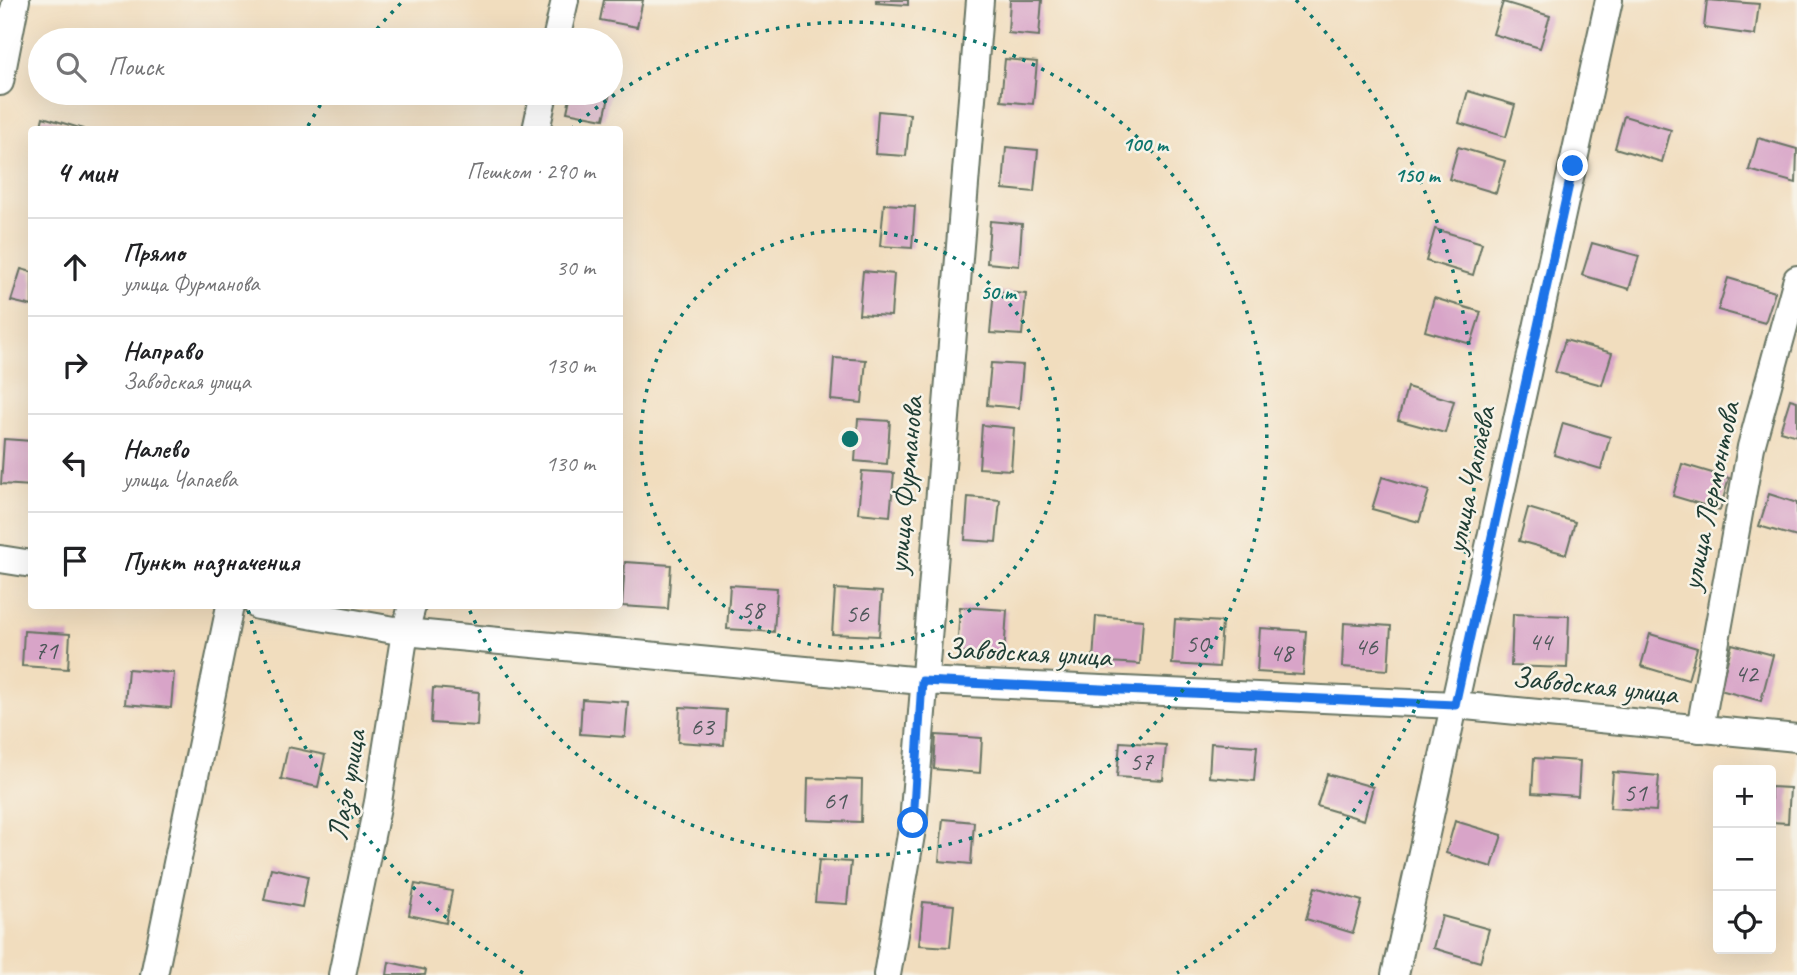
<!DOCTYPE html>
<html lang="ru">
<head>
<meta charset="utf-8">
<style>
	:root { --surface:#fff; --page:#f2f2f2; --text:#202124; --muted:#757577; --line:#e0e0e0 }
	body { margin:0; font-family:Caveat,sans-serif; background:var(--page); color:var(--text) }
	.controls { position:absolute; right:21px; bottom:21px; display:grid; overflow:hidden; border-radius:7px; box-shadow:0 7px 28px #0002 }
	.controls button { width:63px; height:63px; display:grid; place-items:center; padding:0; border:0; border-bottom:2px solid var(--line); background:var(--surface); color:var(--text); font:35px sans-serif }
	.stop { position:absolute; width:21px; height:21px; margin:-16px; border:5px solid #1a73e8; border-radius:50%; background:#fff }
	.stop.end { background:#1a73e8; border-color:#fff; box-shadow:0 2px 7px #0008 }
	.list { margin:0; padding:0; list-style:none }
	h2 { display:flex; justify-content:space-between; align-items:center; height:91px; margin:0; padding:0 28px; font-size:30px }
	h2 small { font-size:23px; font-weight:400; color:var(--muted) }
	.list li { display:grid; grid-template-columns:46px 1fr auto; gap:21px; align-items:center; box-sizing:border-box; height:98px; padding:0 28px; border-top:2px solid var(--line) }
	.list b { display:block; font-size:26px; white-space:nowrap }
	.list p { margin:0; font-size:23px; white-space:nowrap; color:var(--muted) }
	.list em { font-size:23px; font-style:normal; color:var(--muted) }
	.icon { flex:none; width:38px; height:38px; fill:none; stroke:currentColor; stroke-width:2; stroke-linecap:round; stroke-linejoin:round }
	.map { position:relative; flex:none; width:1797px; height:975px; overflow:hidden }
	.search { position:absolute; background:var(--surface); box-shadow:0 7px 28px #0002; left:28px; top:28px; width:595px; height:77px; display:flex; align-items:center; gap:18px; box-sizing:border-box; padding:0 24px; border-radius:38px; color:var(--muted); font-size:26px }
	.panel { position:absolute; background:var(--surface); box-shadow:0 7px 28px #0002; left:28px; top:126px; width:595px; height:483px; border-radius:7px }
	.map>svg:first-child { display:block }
	.building { fill:#d8a4c8 }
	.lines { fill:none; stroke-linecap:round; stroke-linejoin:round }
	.street-casing { stroke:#687564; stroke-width:30 }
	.street { stroke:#fff; stroke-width:26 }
	.route { stroke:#1a73e8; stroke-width:9 }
	.ring { fill:none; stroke:#0f766e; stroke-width:3.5; stroke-dasharray:3.5 7 }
	.labels { text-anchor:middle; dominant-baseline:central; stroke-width:5; stroke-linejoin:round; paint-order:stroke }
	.number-label { font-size:26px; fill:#4d5759 }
	.street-label { font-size:30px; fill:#1f3d34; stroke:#f7f3e8 }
	.centre { fill:#0f766e; stroke:#f7f3e8; stroke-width:3.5 }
	.ring-label { font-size:21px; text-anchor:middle; font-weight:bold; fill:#0f766e; stroke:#f7f3e8; stroke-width:5; stroke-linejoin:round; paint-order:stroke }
</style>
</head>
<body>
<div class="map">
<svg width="1797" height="975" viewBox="0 0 1797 975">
	<rect width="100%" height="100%" fill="#f7f3e8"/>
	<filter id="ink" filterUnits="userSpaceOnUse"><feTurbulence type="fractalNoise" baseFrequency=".0143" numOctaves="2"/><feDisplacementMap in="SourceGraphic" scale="14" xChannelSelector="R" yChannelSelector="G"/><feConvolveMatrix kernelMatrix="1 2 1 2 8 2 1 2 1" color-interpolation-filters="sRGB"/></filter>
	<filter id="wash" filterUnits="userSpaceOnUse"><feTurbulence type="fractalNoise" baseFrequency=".00686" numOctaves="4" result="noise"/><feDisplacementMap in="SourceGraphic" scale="28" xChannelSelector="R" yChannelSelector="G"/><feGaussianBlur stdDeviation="1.57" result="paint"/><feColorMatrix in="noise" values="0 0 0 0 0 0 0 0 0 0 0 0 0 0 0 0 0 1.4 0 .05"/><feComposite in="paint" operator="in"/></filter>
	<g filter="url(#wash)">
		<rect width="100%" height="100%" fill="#f1ddbe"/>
		<g id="blocks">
			<g class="building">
				<polygon points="604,0 643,0 637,27 600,20"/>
				<polygon points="876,0 908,0 908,5 876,3"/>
				<polygon points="1010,0 1042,0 1039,36 1008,33"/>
				<polygon points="1707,0 1759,4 1755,35 1704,28"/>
				<polygon points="1503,2 1550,16 1540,48 1493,34"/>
				<polygon points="433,31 473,39 472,40 431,40"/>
				<polygon points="1005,59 1037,62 1033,104 1001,101"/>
				<polygon points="1468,91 1515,105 1506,137 1459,123"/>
				<polygon points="571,93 610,93 604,119 567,112"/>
				<polygon points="878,111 910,114 906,156 875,154"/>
				<polygon points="1624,116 1671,130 1662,162 1615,148"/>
				<polygon points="43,117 83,129 83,130 40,130"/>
				<polygon points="1758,138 1797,149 1796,183 1749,170"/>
				<polygon points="1006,147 1038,150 1034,192 1003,189"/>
				<polygon points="1458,147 1505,161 1496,193 1449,179"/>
				<polygon points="884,204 915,206 912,248 880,246"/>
				<polygon points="990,221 1022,224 1019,266 987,263"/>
				<polygon points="1435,229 1482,243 1473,275 1426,261"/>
				<polygon points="1592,243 1639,256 1629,289 1582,275"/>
				<polygon points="21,269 32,272 32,306 11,301"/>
				<polygon points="863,271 894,274 891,316 859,314"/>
				<polygon points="1728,278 1775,292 1765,323 1718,310"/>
				<polygon points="994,291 1026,294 1022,335 990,333"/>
				<polygon points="1434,298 1481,312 1471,344 1425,331"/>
				<polygon points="1565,340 1612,353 1602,385 1555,372"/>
				<polygon points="834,358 866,360 862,403 831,400"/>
				<polygon points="991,363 1023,365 1019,408 987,405"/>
				<polygon points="1407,387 1454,401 1445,433 1398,420"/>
				<polygon points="1790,399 1797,401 1797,436 1780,431"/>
				<polygon points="858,419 890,421 887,464 855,461"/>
				<polygon points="1563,423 1610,437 1601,469 1554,455"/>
				<polygon points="982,425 1014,428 1011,470 979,468"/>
				<polygon points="4,439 32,441 32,486 1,484"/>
				<polygon points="1682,464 1729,478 1720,510 1673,496"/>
				<polygon points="862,471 894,473 890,516 858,513"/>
				<polygon points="1382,477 1429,491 1419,522 1372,509"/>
				<polygon points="1769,494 1797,503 1797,537 1759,526"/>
				<polygon points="968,497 1000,500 996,542 965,540"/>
				<polygon points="1528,508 1575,522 1566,554 1519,541"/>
				<polygon points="625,562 671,565 668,609 622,606"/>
				<polygon points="730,585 777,588 774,632 727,629"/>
				<polygon points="835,589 882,592 879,636 832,634"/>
				<polygon points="548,606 578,606 578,609"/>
				<polygon points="960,607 1007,610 1004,655 957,652"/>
				<polygon points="1513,614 1569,616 1567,668 1511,666"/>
				<polygon points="1096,616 1143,620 1140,664 1093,661"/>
				<polygon points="1175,619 1222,622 1219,667 1172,664"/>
				<polygon points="1344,623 1391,626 1388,670 1342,667"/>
				<polygon points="1260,628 1306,631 1303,675 1257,672"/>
				<polygon points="24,631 70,634 68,669 22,666"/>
				<polygon points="1650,634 1697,648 1688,680 1641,666"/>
				<polygon points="1732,644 1773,655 1761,701 1720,690"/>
				<polygon points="128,669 174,673 171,708 125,704"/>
				<polygon points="433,688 479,692 477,726 431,723"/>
				<polygon points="582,699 628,702 625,737 580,734"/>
				<polygon points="680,707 726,710 724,745 678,742"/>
				<polygon points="936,735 982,738 980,773 934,769"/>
				<polygon points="1120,742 1166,745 1163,780 1117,777"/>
				<polygon points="1211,743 1257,746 1254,781 1209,777"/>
				<polygon points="288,747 325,755 318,787 281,779"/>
				<polygon points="1534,758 1580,761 1578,796 1532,793"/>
				<polygon points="1613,772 1659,776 1656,811 1610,808"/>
				<polygon points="1327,774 1373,787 1364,820 1317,806"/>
				<polygon points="808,778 862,780 861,822 807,820"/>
				<polygon points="1771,787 1790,788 1788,823 1771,822"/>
				<polygon points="943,819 974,822 971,864 939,861"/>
				<polygon points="1455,821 1502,835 1492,867 1446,853"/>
				<polygon points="819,860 851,862 847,904 815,902"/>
				<polygon points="271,868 308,876 302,907 264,900"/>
				<polygon points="415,884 452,891 446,923 409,915"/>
				<polygon points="1315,887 1362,901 1353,933 1306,919"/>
				<polygon points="923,902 954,905 950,947 919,945"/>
				<polygon points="1442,916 1489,929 1480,962 1433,948"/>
				<polygon points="389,962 426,970 425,975 387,975"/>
			</g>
		</g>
	</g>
	<g filter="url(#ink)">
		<use href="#blocks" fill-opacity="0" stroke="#687564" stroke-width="2"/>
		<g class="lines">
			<g class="street-casing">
				<g id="street">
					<polyline points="556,40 565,0"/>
					<polyline points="0,82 16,0"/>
					<polyline points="536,130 544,93"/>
					<polyline points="0,559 32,564"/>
					<polyline points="258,606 405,632 922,681 1455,705 1797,738"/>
					<polyline points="1700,729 1751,447 1797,279"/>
					<polyline points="154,975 230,606"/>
					<polyline points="342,975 378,802 405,632 412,606"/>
					<polyline points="887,975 913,823 980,0"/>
					<polyline points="1395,975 1609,0"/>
				</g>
			</g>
			<use href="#street" class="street"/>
		</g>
	</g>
	<g class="lines" filter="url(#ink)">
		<polyline class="route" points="913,823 922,681 1455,705 1573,166"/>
	</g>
	<g class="ring">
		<circle cx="850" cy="439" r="209"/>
		<path d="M571 129A417 417 0 1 1 469 609"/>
		<path d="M523 973A626 626 0 0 1 247 606M308 126A626 626 0 0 1 328 93M370 37A626 626 0 0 1 404 0M1296 0A626 626 0 0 1 1177 973"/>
	</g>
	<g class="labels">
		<g class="number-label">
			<text x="752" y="609">58</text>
			<text x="857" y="613">56</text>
			<text x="1540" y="641">44</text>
			<text x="1197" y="643">50</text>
			<text x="1366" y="646">46</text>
			<text x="46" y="650">71</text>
			<text x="1281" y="652">48</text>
			<text x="1746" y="673">42</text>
			<text x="702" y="726">63</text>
			<text x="1141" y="761">57</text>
			<text x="1635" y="792">51</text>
			<text x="835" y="800">61</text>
		</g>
		<g class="street-label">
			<text transform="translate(1470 480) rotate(-78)">улица Чапаева</text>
			<text transform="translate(905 485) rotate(-85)">улица Фурманова</text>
			<text transform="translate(1710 496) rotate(-78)">улица Лермонтова</text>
			<text transform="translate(1028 652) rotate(3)">Заводская улица</text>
			<text transform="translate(1595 685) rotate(6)">Заводская улица</text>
			<text transform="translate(346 785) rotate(-80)">Лазо улица</text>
		</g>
	</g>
	<circle cx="850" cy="439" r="10" class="centre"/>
	<g class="ring-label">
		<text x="1145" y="151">100 m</text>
		<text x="1417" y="182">150 m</text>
		<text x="998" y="299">50 m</text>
	</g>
</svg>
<div class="controls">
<button>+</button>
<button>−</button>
<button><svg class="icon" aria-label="locate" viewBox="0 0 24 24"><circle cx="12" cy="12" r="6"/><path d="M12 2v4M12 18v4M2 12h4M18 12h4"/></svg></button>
</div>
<div class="stop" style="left:913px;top:823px"></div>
<div class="stop end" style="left:1573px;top:166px"></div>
<div class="search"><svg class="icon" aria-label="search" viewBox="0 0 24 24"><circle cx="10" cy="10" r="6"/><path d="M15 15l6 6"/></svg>Поиск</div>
<section class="panel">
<h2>4 мин<small>Пешком · 290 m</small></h2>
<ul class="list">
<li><svg class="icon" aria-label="ahead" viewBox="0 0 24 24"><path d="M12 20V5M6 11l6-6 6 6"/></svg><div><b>Прямо</b><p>улица Фурманова</p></div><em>30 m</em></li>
<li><svg class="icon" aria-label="right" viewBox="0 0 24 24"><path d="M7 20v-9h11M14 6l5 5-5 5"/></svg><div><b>Направо</b><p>Заводская улица</p></div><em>130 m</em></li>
<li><svg class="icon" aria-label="left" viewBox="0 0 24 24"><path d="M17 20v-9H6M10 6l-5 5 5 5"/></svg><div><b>Налево</b><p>улица Чапаева</p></div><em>130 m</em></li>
<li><svg class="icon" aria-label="arrive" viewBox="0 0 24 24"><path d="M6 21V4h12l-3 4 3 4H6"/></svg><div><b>Пункт назначения</b></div></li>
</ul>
</section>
</div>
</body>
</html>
